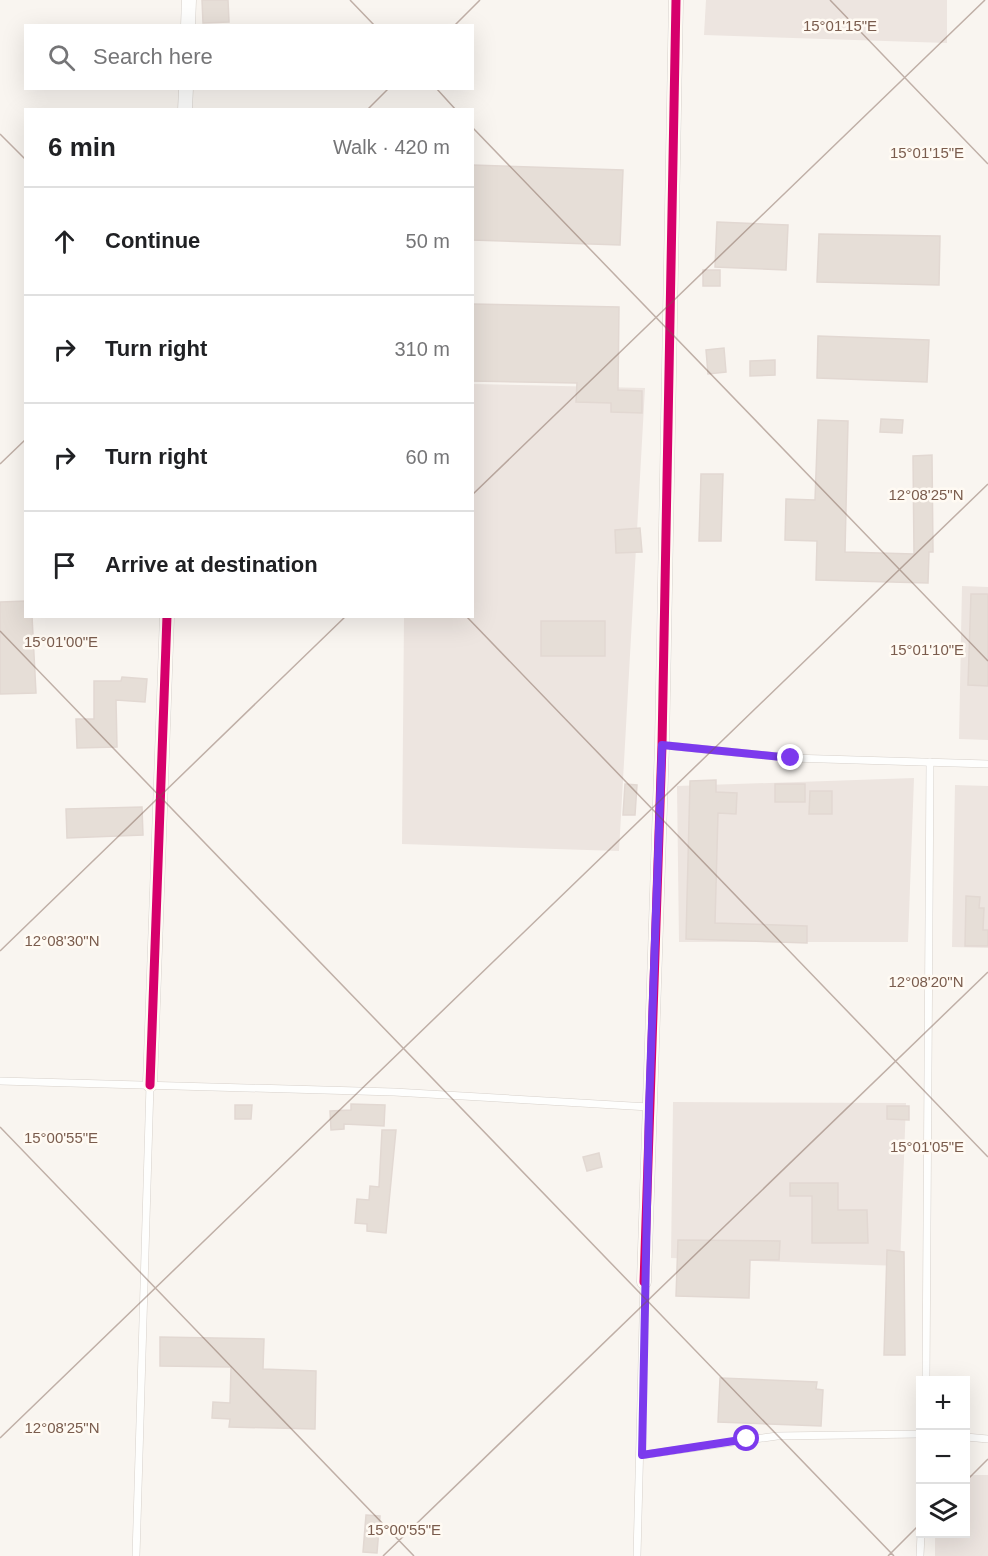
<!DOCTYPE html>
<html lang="en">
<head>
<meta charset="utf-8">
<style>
	:root { --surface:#fff; --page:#f2f2f2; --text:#202124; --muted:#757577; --line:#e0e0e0 }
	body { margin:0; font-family:Helvetica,sans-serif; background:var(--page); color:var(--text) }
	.controls { position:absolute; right:18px; bottom:18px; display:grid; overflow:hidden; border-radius:0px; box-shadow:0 6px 24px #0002 }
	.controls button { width:54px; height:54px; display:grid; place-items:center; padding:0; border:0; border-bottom:2px solid var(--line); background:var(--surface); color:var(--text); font:30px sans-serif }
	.stop { position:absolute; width:18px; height:18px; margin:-14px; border:4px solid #7c3aed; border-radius:50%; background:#fff }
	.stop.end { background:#7c3aed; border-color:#fff; box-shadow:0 2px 6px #0008 }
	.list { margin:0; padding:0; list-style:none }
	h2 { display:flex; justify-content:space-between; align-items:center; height:78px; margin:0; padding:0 24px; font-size:26px }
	h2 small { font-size:20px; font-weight:400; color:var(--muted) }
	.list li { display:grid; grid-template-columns:39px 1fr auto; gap:18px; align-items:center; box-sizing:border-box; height:108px; padding:0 24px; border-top:2px solid var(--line) }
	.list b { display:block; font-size:22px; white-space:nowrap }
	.list em { font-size:20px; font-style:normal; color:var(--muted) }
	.icon { flex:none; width:33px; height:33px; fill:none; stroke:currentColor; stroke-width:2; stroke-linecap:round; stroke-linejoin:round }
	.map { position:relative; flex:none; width:988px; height:1556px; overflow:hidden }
	.search { position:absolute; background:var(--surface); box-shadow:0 6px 24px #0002; left:24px; top:24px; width:450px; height:66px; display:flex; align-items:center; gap:15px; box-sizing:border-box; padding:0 21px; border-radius:0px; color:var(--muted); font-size:22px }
	.panel { position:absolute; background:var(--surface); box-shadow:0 6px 24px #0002; left:24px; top:108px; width:450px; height:510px; border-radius:0px }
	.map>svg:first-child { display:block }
	.industrial { fill:#ede5e0 }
	.building { fill:#e6ded7; stroke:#e2d8d2; stroke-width:1.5 }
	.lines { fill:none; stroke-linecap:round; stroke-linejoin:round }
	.service-casing { stroke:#d7d1cb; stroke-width:8 }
	.minor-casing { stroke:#d7d1cb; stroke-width:15 }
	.service { stroke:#fefefd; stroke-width:7 }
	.minor { stroke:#fefefd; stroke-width:14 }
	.cycleway-casing { stroke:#fffaf3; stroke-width:13 }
	.cycleway { stroke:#d6006c; stroke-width:9 }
	.route { stroke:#7c3aed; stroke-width:8 }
	.ticks { fill:none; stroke:#7a5c4d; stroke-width:1.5; stroke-opacity:0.45 }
	.ticks-label { font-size:15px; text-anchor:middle; fill:#7a5c4d; stroke:#fffaf3; stroke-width:5; stroke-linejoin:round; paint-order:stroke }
</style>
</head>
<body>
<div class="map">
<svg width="988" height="1556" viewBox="0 0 988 1556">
	<rect width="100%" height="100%" fill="#f9f5f0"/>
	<g class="industrial">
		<polygon points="706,0 947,0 947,43 704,35"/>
		<polygon points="473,384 645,388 619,851 402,844 404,617 472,616"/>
		<polygon points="962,586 988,587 988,740 959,739"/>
		<polygon points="914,778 908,942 679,942 677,786"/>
		<polygon points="955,785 988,786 988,948 952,947"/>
		<polygon points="673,1102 906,1103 900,1266 671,1258"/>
		<polygon points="966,1475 988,1475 988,1556 935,1556 935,1534 966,1534"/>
	</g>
	<g class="building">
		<polygon points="202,0 228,0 229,22 203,23"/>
		<polygon points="472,165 623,170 620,245 472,240"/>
		<polygon points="717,222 788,225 786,270 715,267"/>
		<polygon points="819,234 940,236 939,285 817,282"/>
		<rect x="703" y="270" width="17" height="16"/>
		<polygon points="472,304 619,307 618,390 642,391 642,413 611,412 611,403 576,402 577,383 472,381"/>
		<polygon points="818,336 929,340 927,382 817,378"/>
		<polygon points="724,348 726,372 708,374 706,350"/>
		<polygon points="775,360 775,375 750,376 750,361"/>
		<polygon points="881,419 903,420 902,433 880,432"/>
		<polygon points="818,420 848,421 845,552 914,554 913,456 932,455 933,552 929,552 928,583 816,580 817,541 785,540 786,499 815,500"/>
		<polygon points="701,474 723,474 721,541 699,541"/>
		<polygon points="640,528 642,552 616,553 615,530"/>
		<polygon points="971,594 988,594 988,686 968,685"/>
		<polygon points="26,601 26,616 32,616 36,693 0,694 0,602"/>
		<rect x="541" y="621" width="64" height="35"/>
		<polygon points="122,677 147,679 145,702 116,700 117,747 77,748 76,719 94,719 94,681 121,681"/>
		<polygon points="716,780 716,792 737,793 736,814 718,813 715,923 807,926 807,943 686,939 690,781"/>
		<polygon points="625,784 637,785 635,815 623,815"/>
		<rect x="775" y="784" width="30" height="18"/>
		<polygon points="810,791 832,791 832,814 809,814"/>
		<polygon points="142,807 143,835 67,838 66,809"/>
		<polygon points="966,896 980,897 979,908 984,908 983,930 988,930 988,946 965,946"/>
		<polygon points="351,1104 385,1105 384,1126 344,1124 344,1129 331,1130 330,1111 351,1110"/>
		<polygon points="235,1105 252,1105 251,1119 235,1119"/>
		<polygon points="887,1106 909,1106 909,1120 887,1119"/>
		<polygon points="382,1130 396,1130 386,1233 367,1231 367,1224 355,1223 357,1199 369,1200 370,1186 379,1187"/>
		<polygon points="599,1153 602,1167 587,1171 583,1157"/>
		<polygon points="790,1183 838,1183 838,1210 867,1210 868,1243 812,1243 812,1196 790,1196"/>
		<polygon points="678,1240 780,1241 779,1260 750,1260 749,1298 676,1296"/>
		<polygon points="887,1250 904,1252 905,1355 884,1355"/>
		<polygon points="160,1337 264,1339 263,1369 316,1371 315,1429 229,1427 230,1419 212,1418 213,1402 230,1403 231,1367 160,1366"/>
		<polygon points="720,1378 817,1382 816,1389 823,1390 821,1426 718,1422"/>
		<polygon points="366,1515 380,1516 377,1553 363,1552"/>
	</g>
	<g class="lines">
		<g class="service-casing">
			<g id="service">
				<polyline points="662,745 791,758 988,764"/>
				<polyline points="0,1081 394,1092 649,1107"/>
				<polyline points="926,1380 930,762"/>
				<polyline points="966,1437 988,1439"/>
				<polyline points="642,1455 777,1436 920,1434"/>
				<polyline points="136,1556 150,1085"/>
				<polyline points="637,1556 644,1282"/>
				<polyline points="920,1556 921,1534"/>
			</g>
		</g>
		<g class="minor-casing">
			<g id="minor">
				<polyline points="188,26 189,0"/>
				<polyline points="185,110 186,88"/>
				<polyline points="150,1085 167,616"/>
				<polyline points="644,1282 662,745 676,0"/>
			</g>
		</g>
		<use href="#service" class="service"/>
		<use href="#minor" class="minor"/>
		<g class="cycleway-casing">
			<g id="cycleway">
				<polyline points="150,1085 167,616"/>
				<polyline points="644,1282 662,745 676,0"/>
			</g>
		</g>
		<use href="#cycleway" class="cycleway"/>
	</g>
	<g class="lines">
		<polyline class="route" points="747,1439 642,1455 649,1107 662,745 791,758"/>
	</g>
	<path class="ticks" d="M350,0L375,26M830,0L988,164M454,26L480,0M436,88L456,110M367,110L389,88M472,127L988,661M0,134L26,160M0,464L26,439M472,495L985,0M466,616L988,1157M0,631L894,1556M0,951L346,616M0,1127L414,1556M0,1438L988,484M966,1481L988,1459M383,1556L988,972M888,1556L920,1524"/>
	<g class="ticks-label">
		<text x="840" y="31">15°01'15"E</text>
		<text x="927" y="158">15°01'15"E</text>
		<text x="926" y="500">12°08'25"N</text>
		<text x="61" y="647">15°01'00"E</text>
		<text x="927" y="655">15°01'10"E</text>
		<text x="62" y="946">12°08'30"N</text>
		<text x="926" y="987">12°08'20"N</text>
		<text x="61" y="1143">15°00'55"E</text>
		<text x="927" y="1152">15°01'05"E</text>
		<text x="62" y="1433">12°08'25"N</text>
		<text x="404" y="1535">15°00'55"E</text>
	</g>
</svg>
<div class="controls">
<button>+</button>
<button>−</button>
<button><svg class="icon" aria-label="layers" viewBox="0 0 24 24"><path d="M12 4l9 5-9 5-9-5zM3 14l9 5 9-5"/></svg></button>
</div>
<div class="stop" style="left:747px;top:1439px"></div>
<div class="stop end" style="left:791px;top:758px"></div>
<div class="search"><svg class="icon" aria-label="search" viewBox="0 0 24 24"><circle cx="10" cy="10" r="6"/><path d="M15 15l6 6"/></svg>Search here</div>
<section class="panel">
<h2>6 min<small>Walk · 420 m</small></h2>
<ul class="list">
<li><svg class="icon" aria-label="ahead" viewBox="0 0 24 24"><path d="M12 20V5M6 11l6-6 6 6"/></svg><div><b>Continue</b></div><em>50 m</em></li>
<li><svg class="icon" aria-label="right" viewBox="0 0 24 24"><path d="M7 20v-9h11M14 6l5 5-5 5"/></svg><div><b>Turn right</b></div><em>310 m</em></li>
<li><svg class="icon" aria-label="right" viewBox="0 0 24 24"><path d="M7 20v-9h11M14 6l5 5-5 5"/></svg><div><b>Turn right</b></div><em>60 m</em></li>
<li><svg class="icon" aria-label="arrive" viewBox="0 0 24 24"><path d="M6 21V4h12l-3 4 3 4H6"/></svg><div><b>Arrive at destination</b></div></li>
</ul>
</section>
</div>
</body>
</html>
